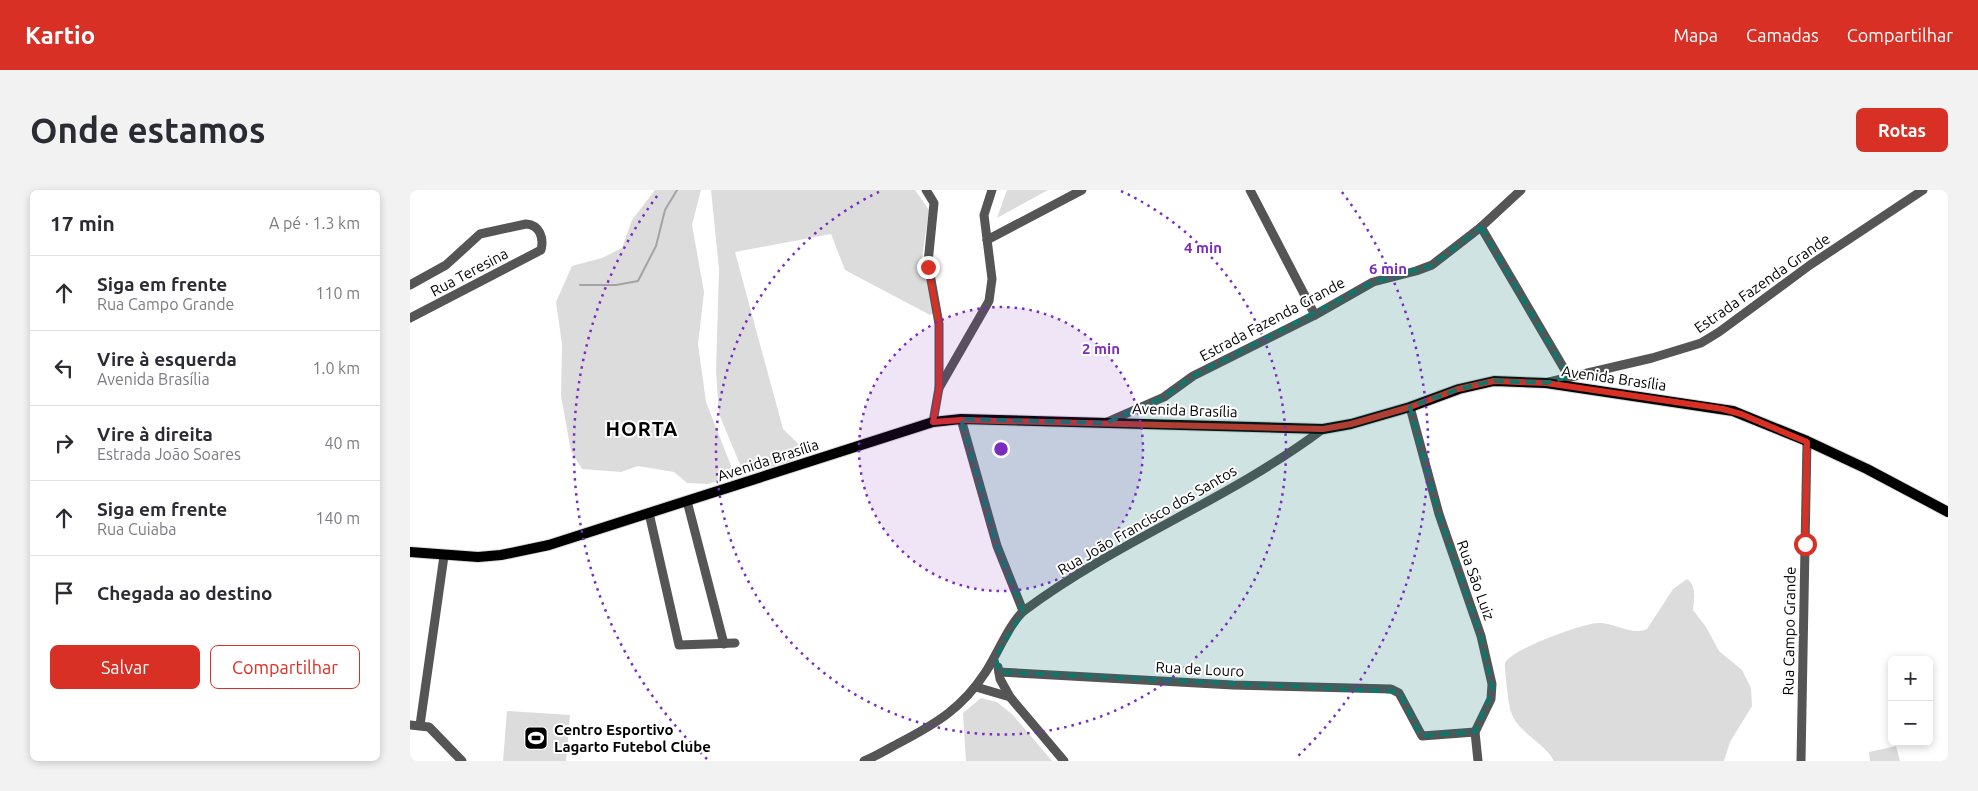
<!DOCTYPE html>
<html lang="pt">
<head>
<meta charset="utf-8">
<style>
	:root { --surface:#fff; --page:#f2f2f3; --text:#2b2b33; --muted:#7c7c81; --line:#e1e1e2; --accent:#d93025 }
	body { margin:0; font-family:Ubuntu,sans-serif; background:var(--page); color:var(--text) }
	.controls { position:absolute; right:15px; bottom:15px; display:grid; overflow:hidden; border-radius:8px; box-shadow:0 2px 8px #0003 }
	.controls button { width:45px; height:45px; display:grid; place-items:center; padding:0; border:0; border-bottom:1px solid var(--line); background:var(--surface); color:var(--text); font:25px sans-serif }
	.stop { position:absolute; width:15px; height:15px; margin:-11px; border:4px solid #d93025; border-radius:50%; background:#fff }
	.stop.end { background:#d93025; border-color:#fff; box-shadow:0 1px 5px #0008 }
	.list { margin:0; padding:0; list-style:none }
	h2 { display:flex; justify-content:space-between; align-items:center; height:65px; margin:0; padding:0 20px; font-size:21px }
	h2 small { font-size:16px; font-weight:400; color:var(--muted) }
	.list li { display:grid; grid-template-columns:32px 1fr auto; gap:15px; align-items:center; box-sizing:border-box; height:75px; padding:0 20px; border-top:1px solid var(--line) }
	.list b { display:block; font-size:19px; white-space:nowrap }
	.list p { margin:0; font-size:16px; white-space:nowrap; color:var(--muted) }
	.list em { font-size:16px; font-style:normal; color:var(--muted) }
	.actions { display:flex; gap:10px; padding:15px 20px }
	.actions a { flex:1; padding:11px 0; border:1px solid var(--accent); border-radius:8px; text-align:center; font-size:18px; color:var(--accent) }
	.actions .main { background:var(--accent); color:#fff }
	.icon { flex:none; width:28px; height:28px; fill:none; stroke:currentColor; stroke-width:2; stroke-linecap:round; stroke-linejoin:round }
	.map { position:relative; flex:none; width:1538px; height:571px; overflow:hidden; border-radius:8px }
	header { display:flex; align-items:center; gap:30px; box-sizing:border-box; height:70px; padding:0 25px; background:var(--accent); color:#fff }
	header strong { font-size:24px }
	nav { display:flex; gap:28px; margin-inline-start:auto; font-size:18px }
	.intro { display:flex; align-items:center; justify-content:space-between; box-sizing:border-box; height:120px; padding:0 30px }
	h1 { margin:0; font-size:35px }
	.button { padding:12px 22px; border-radius:8px; background:var(--accent); color:#fff; font-size:18px; font-weight:700 }
	main { display:flex; gap:30px; padding:0 30px }
	aside { flex:1; background:var(--surface); border-radius:8px; box-shadow:0 2px 8px #0003 }
	.map>svg:first-child { display:block }
	.green { fill:#dcdcdc }
	.lines { fill:none; stroke-linecap:round; stroke-linejoin:round }
	.stream { stroke:#a3a3a3; stroke-width:2 }
	.major-casing { stroke:#dbdbdb; stroke-width:12 }
	.minor { stroke:#555; stroke-width:9 }
	.major { stroke:#000; stroke-width:10 }
	.route { stroke:#d93025; stroke-width:6 }
	.marked { fill:#0f766e; fill-opacity:0.2; stroke:#0f766e; stroke-width:4; stroke-dasharray:10 6; stroke-linejoin:round }
	.ring { fill:none; stroke:#7b2cbf; stroke-width:2.5; stroke-dasharray:2.5 5 }
	.labels { text-anchor:middle; dominant-baseline:central; stroke-width:4; stroke-linejoin:round; paint-order:stroke }
	.street-label { font-size:15px; fill:#000; stroke:#fff }
	.poi-label { font-size:15px; font-weight:bold; fill:#000; stroke:#fff; text-anchor:start }
	.district-label { font-size:20px; font-weight:bold; letter-spacing:1px; fill:#000; stroke:#fff }
	.centre { fill:#7b2cbf; stroke:#fff; stroke-width:2.5 }
	.ring-label { font-size:15px; text-anchor:middle; font-weight:bold; fill:#7b2cbf; stroke:#fff; stroke-width:4; stroke-linejoin:round; paint-order:stroke }
</style>
</head>
<body>
<header>
<strong>Kartio</strong>
<nav><a>Mapa</a><a>Camadas</a><a>Compartilhar</a></nav>
</header>
<div class="intro"><h1>Onde estamos</h1><a class="button">Rotas</a></div>
<main>
<aside>
<h2>17 min<small>A pé · 1.3 km</small></h2>
<ul class="list">
<li><svg class="icon" aria-label="ahead" viewBox="0 0 24 24"><path d="M12 20V5M6 11l6-6 6 6"/></svg><div><b>Siga em frente</b><p>Rua Campo Grande</p></div><em>110 m</em></li>
<li><svg class="icon" aria-label="left" viewBox="0 0 24 24"><path d="M17 20v-9H6M10 6l-5 5 5 5"/></svg><div><b>Vire à esquerda</b><p>Avenida Brasília</p></div><em>1.0 km</em></li>
<li><svg class="icon" aria-label="right" viewBox="0 0 24 24"><path d="M7 20v-9h11M14 6l5 5-5 5"/></svg><div><b>Vire à direita</b><p>Estrada João Soares</p></div><em>40 m</em></li>
<li><svg class="icon" aria-label="ahead" viewBox="0 0 24 24"><path d="M12 20V5M6 11l6-6 6 6"/></svg><div><b>Siga em frente</b><p>Rua Cuiaba</p></div><em>140 m</em></li>
<li><svg class="icon" aria-label="arrive" viewBox="0 0 24 24"><path d="M6 21V4h12l-3 4 3 4H6"/></svg><div><b>Chegada ao destino</b></div></li>
</ul>
<div class="actions"><a class="main">Salvar</a><a>Compartilhar</a></div>
</aside>
<div class="map">
<svg width="1538" height="571" viewBox="0 0 1538 571">
	<rect width="100%" height="100%" fill="#fff"/>
	<g class="green">
		<polygon points="245,0 291,0 282,35 294,102 288,154 296,212 323,281 321,287 298,294 277,293 264,282 228,276 211,282 172,279 161,261 151,206 152,154 146,112 162,76 192,68 212,58 222,30"/>
		<polygon points="301,0 505,0 519,20 512,68 525,123 520,125 435,80 421,44 325,62 373,239 398,263 380,272 334,284 309,224 306,181 309,79"/>
		<polygon points="597,0 638,0 587,28"/>
		<path d="M1277,389C1287,396 1284,409 1283,420L1296,437L1309,461L1332,480L1341,498L1342,516L1320,552L1314,571H1144C1134,552 1108,543 1101,522C1099,518 1094,476 1095,473C1102,459 1173,433 1189,433C1205,433 1222,446 1237,439L1263,399Z"/>
		<polygon points="571,508 587,512 603,525 642,571 556,571 553,523"/>
		<polygon points="97,521 160,525 156,571 93,571"/>
		<polygon points="1486,556 1490,571 1460,571 1459,562"/>
	</g>
	<g class="lines">
		<polyline class="stream" points="170,95 206,95 228,91 246,56 255,20 267,0"/>
		<g class="major-casing">
			<polyline id="major" points="0,362 68,367 91,365 139,355 523,232 551,229 913,239 941,234 1000,217 1049,199 1084,191 1136,193 1323,221 1397,251 1457,279 1538,322"/>
		</g>
		<g class="minor">
			<polyline points="516,0 524,13 518,73 529,134 529,198"/>
			<polyline points="840,0 905,125"/>
			<polyline points="1071,37 1159,187"/>
			<polyline points="577,50 672,0"/>
			<path d="M0,95L36,75L70,44L116,34C130,35 134,48 131,60L0,128"/>
			<polyline points="1139,192 1242,168 1291,153 1309,142 1400,75 1513,0"/>
			<polyline points="1000,217 1029,324 1071,446 1082,494 1081,509 1065,542 1068,571"/>
			<polyline points="551,229 587,356 613,421"/>
			<polyline points="523,232 529,198 579,111 582,89 574,25 582,0"/>
			<polyline points="697,232 754,207 783,186 905,125 963,92 1006,81 1022,75 1071,37 1111,0"/>
			<polyline points="277,311 314,454"/>
			<polyline points="239,323 269,455 325,453"/>
			<polyline points="588,477 590,489 600,507"/>
			<polyline points="589,482 823,495 981,499 989,503 1012,546 1065,542"/>
			<polyline points="566,497 600,507 654,571"/>
			<polyline points="0,535 19,537 52,571"/>
			<polyline points="10,535 34,366"/>
			<path d="M454,571C467,566 479,558 491,552C527,533 552,518 575,483C586,467 601,430 615,420C709,350 820,309 913,239"/>
			<polyline points="1391,571 1397,251"/>
		</g>
		<use href="#major" class="major"/>
	</g>
	<g class="lines">
		<polyline class="route" points="518,77 529,134 529,198 523,232 551,230 913,239 941,234 1000,217 1048,199 1084,191 1136,193 1313,219 1331,224 1397,252 1395,354"/>
	</g>
	<path class="marked" d="M1071,37L1159,187L1136,193L1084,191L1049,199L1000,217L1029,324L1071,446L1083,500L1065,542L1015,546L1009,543L989,502L589,482L586,467L613,421L587,356L551,229L696,233L754,207L783,186L963,92L1022,75Z"/>
	<circle cx="591" cy="259" r="142" fill="#7b2cbf" fill-opacity=".12"/>
	<g class="ring">
		<circle cx="591" cy="259" r="142"/>
		<path d="M711 1A285 285 0 1 1 471 1"/>
		<path d="M297 569A427 427 0 0 1 250 2M932 2A427 427 0 0 1 885 569"/>
	</g>
	<defs>
		<g id="stadium-square" transform="scale(1.25)"><rect x="-9" y="-9" width="18" height="18" rx="4" fill="#000" stroke="#fff"/><path d="M0-5a6.5 5 0 1 0 0 10a6.5 5 0 1 0 0-10ZM-3.5-1.8h7v3.6h-7Z" fill="#fff"/></g>
	</defs>
	<g fill-rule="evenodd">
		<use href="#stadium-square" x="126" y="548"/>
	</g>
	<g class="labels">
		<g class="street-label">
			<text transform="translate(59 82) rotate(-28)">Rua Teresina</text>
			<text transform="translate(1352 93) rotate(-35)">Estrada Fazenda Grande</text>
			<text transform="translate(862 129) rotate(-28)">Estrada Fazenda Grande</text>
			<text transform="translate(1204 188) rotate(8)">Avenida Brasília</text>
			<text transform="translate(775 220) rotate(2)">Avenida Brasília</text>
			<text transform="translate(358 270) rotate(-18)">Avenida Brasília</text>
			<text transform="translate(737 330) rotate(-30)">Rua João Francisco dos Santos</text>
			<text transform="translate(1066 390) rotate(70)">Rua São Luiz</text>
			<text transform="translate(1379 441) rotate(-89)">Rua Campo Grande</text>
			<text transform="translate(790 479) rotate(3)">Rua de Louro</text>
		</g>
		<g class="poi-label">
			<text x="144" y="539">Centro Esportivo<tspan x="144" dy="17">Lagarto Futebol Clube</tspan></text>
		</g>
		<g class="district-label">
			<text x="232" y="238">HORTA</text>
		</g>
	</g>
	<circle cx="591" cy="259" r="8" class="centre"/>
	<g class="ring-label">
		<text x="793" y="63">4 min</text>
		<text x="978" y="84">6 min</text>
		<text x="691" y="164">2 min</text>
	</g>
</svg>
<div class="controls">
<button>+</button>
<button>−</button>
</div>
<div class="stop" style="left:1395px;top:354px"></div>
<div class="stop end" style="left:518px;top:77px"></div>
</div>
</main>
</body>
</html>
